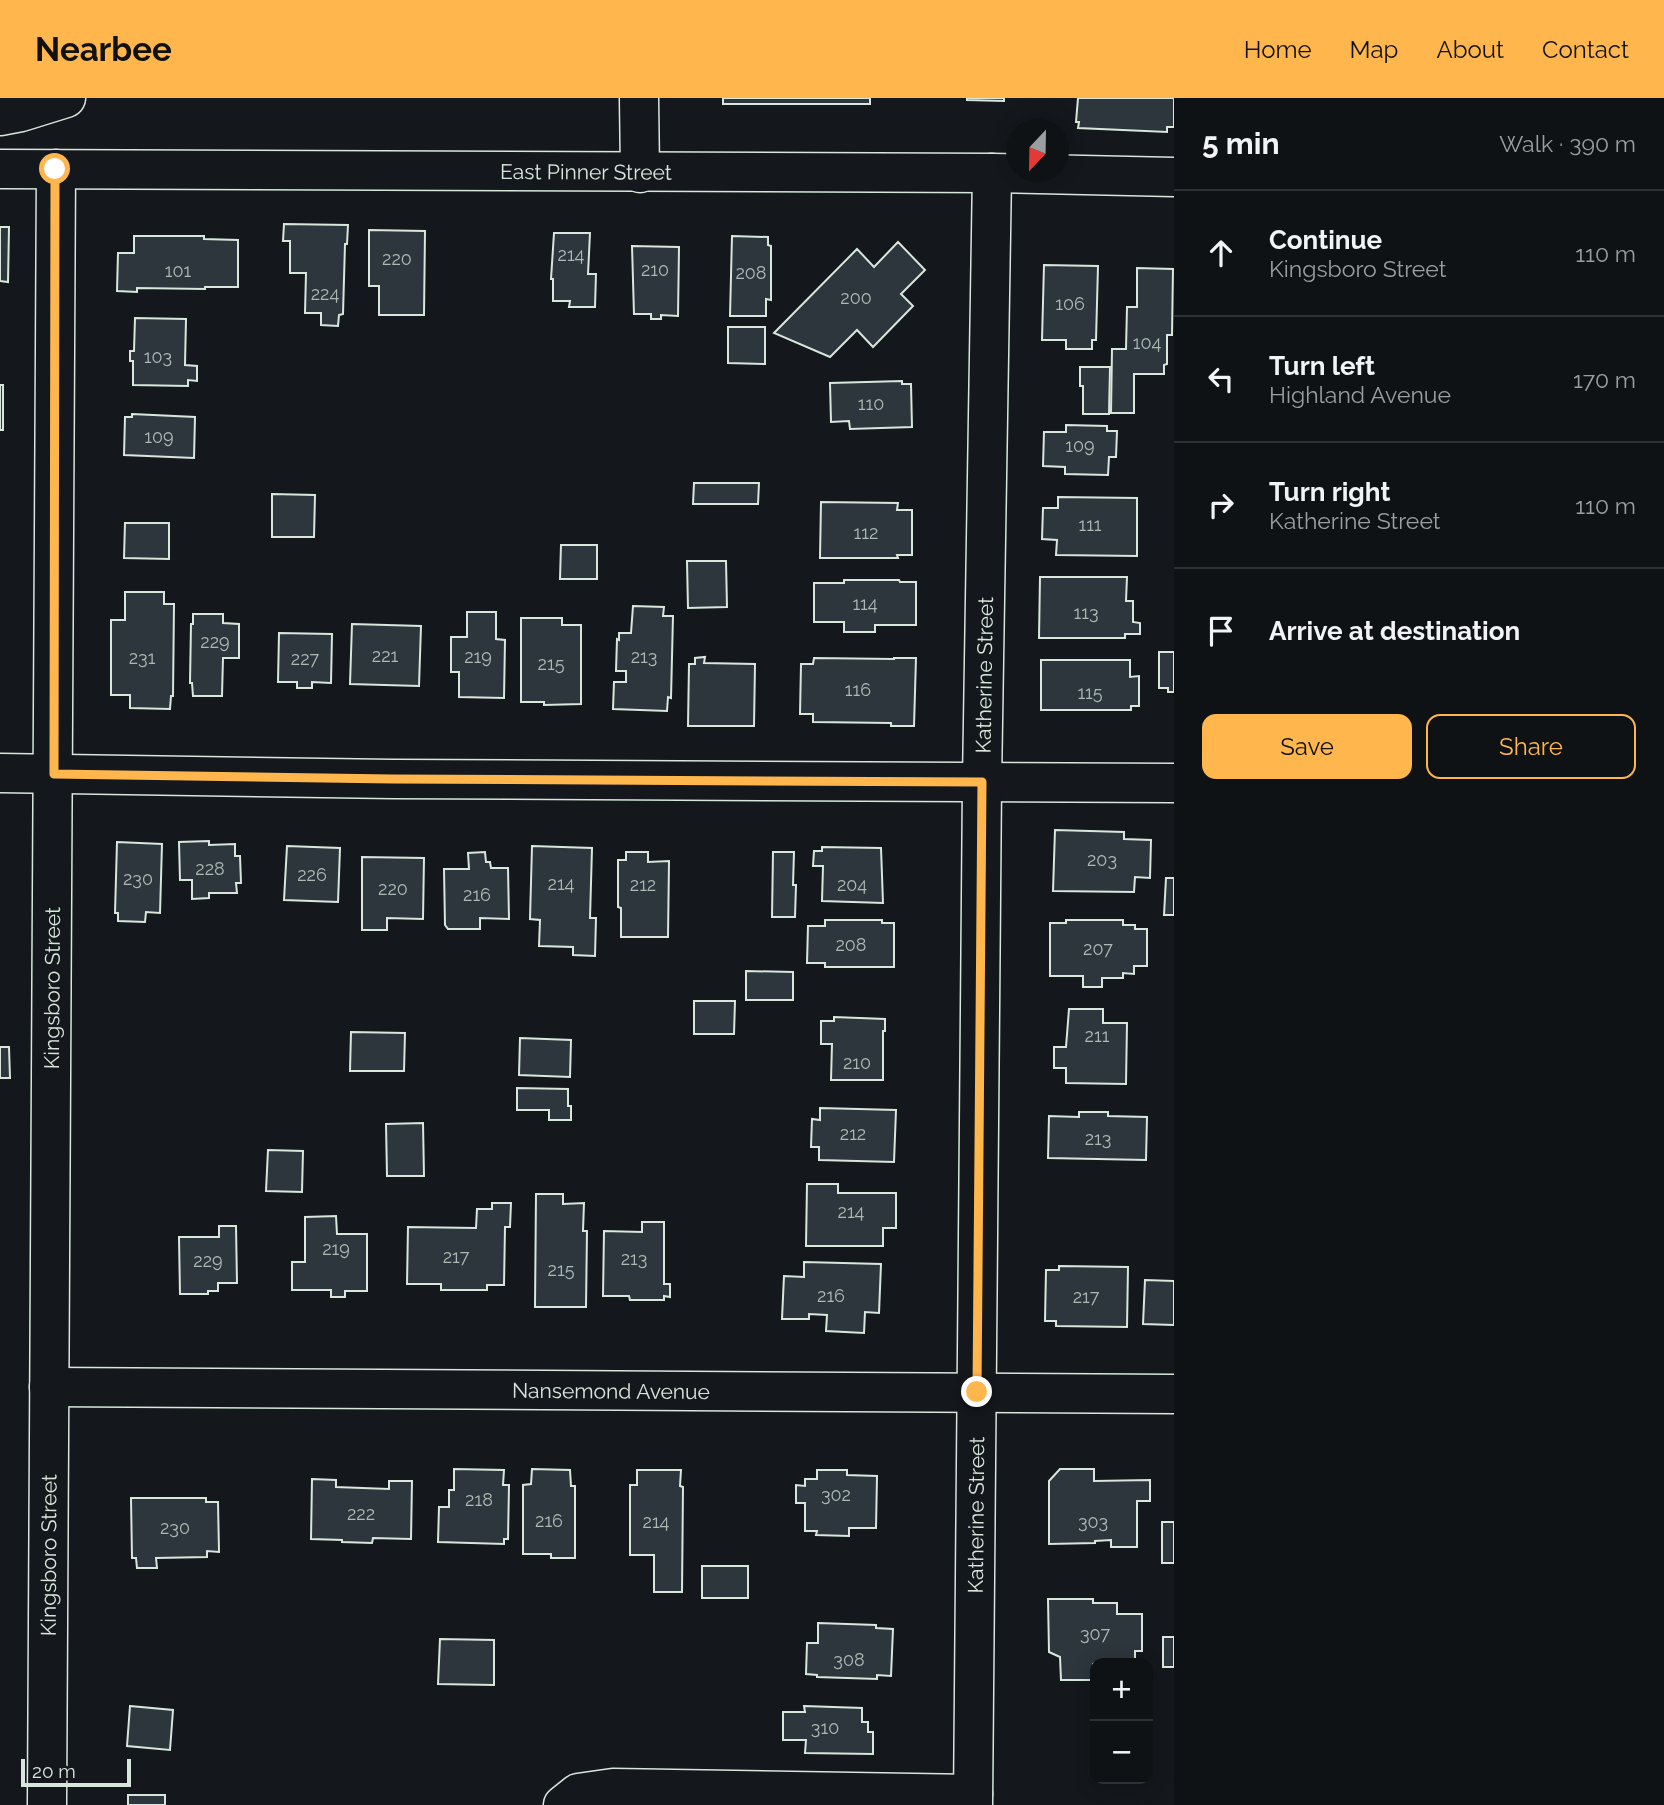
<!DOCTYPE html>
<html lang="en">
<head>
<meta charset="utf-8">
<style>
	:root { --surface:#0f1215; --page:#181b1e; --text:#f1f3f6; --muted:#9b9ea0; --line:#2f3234; --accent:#ffb74d }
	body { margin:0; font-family:Raleway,sans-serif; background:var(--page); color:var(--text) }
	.controls { position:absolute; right:21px; bottom:21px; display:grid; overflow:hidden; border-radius:14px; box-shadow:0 4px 18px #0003 }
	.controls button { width:63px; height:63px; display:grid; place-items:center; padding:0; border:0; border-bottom:2px solid var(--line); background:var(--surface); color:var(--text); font:35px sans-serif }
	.compass { position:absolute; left:1006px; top:21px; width:63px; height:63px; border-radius:50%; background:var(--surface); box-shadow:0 4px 18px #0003; rotate:202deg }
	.scale { position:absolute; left:21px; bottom:18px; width:110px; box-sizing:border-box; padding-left:7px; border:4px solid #d8e6dc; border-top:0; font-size:19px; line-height:24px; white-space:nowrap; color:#d8e6dc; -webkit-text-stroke:5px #14181c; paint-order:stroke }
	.stop { position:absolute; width:21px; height:21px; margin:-16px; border:5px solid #ffb74d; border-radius:50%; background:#fff }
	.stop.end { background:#ffb74d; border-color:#fff; box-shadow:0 2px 7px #0008 }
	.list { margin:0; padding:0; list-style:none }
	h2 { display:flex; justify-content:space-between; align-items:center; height:91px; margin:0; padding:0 28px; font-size:30px }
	h2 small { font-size:23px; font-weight:400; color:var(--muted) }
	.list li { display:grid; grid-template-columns:46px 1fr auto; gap:21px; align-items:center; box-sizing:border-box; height:126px; padding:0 28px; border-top:2px solid var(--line) }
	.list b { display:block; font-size:26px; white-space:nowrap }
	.list p { margin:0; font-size:23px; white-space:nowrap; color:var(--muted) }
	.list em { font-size:23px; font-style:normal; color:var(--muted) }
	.actions { display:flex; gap:14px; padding:21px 28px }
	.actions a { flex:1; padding:16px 0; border:2px solid var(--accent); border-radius:14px; text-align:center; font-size:24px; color:var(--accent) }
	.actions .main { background:var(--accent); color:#111 }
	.icon { flex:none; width:38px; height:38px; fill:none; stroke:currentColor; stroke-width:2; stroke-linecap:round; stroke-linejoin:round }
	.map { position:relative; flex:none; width:1174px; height:1707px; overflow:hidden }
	header { display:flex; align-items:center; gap:42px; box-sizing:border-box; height:98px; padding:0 35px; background:var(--accent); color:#111 }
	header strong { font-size:33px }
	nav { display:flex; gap:38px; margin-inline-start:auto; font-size:24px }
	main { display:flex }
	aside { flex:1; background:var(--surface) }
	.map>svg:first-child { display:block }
	.building { fill:#2c363c; stroke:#d8e6dc; stroke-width:2 }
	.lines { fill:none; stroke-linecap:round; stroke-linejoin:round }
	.minor-casing { stroke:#d8e6dc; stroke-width:41 }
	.major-casing { stroke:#d8e6dc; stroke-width:41 }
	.minor { stroke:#14181c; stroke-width:38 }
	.major { stroke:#14181c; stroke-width:38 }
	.route { stroke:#ffb74d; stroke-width:9 }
	.labels { text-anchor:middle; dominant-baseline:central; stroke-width:5; stroke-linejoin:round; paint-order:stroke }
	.number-label { font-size:18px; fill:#adbab4 }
	.street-label { font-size:21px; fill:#d8e6dc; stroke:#14181c }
</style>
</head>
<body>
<header>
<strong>Nearbee</strong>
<nav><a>Home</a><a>Map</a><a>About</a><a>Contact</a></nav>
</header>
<main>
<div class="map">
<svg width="1174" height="1707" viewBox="0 0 1174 1707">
	<rect width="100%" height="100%" fill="#14181c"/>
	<g class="building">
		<rect x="723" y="0" width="147" height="6"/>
		<polygon points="967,0 1004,0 1004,3 967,2"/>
		<polygon points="1078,0 1174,0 1174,29 1167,29 1167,34 1078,30 1079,24 1076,24"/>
		<polygon points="284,126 348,127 347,146 345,146 343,216 339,217 338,228 321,227 321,215 305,215 306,175 290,175 290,143 283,143"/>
		<polygon points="0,129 9,129 8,184 0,183"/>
		<polygon points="369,132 425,133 424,217 379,217 379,188 369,188"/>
		<polygon points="554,135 590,135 588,176 596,176 595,209 569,209 570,203 553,203 553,181 551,181"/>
		<polygon points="134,138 204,138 204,141 238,142 238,189 205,189 205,191 137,190 137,194 117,193 118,155 134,155"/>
		<polygon points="732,138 768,139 768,147 771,148 771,202 766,201 766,218 730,218"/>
		<polygon points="898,144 925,172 901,196 913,208 873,249 857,232 830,259 774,235 857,151 874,169"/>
		<polygon points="632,148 679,149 678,218 661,217 661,221 651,221 651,216 634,216"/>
		<polygon points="1044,167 1098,168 1096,242 1092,242 1092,251 1066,251 1066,242 1042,242"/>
		<polygon points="1137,170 1173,171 1172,237 1167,237 1167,266 1164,267 1164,276 1134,276 1134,315 1111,315 1112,251 1126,251 1127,209 1137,209"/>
		<polygon points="135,220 186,221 185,267 197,268 197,283 188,282 188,288 133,287 133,263 130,263 130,253 134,253"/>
		<polygon points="728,229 765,229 765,266 728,265"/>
		<polygon points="1080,269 1110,269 1109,316 1083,316 1083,288 1080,288"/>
		<polygon points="902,283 902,286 911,286 912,329 850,331 849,323 831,324 830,285"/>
		<rect x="0" y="287" width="3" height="45"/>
		<polygon points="132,316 195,319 194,360 124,357 125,319 132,319"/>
		<polygon points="1066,327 1107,328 1107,333 1117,333 1116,359 1109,359 1108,377 1065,376 1065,369 1043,368 1044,334 1066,334"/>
		<polygon points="694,385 759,385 758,406 693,406"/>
		<polygon points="272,396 315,397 314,439 272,439"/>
		<polygon points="1058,399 1137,400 1137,458 1056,457 1057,442 1042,441 1043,410 1058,410"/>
		<polygon points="821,404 898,405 897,412 912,412 912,457 897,457 898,460 820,460"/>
		<polygon points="125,425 169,425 169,461 124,460"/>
		<polygon points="561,447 597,447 597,481 560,481"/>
		<polygon points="687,463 726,463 727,509 688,510"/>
		<polygon points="1040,479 1127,479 1126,503 1133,503 1133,524 1140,525 1140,536 1125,536 1125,540 1039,540"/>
		<polygon points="844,482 899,482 900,484 916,484 916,527 875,527 875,534 844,534 844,524 814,524 814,485 844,485"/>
		<polygon points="125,494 164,494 164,506 174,506 173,598 171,598 170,611 130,610 130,597 111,597 111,522 125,522"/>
		<polygon points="633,508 664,509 663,518 673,518 671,600 668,599 667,613 613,611 614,584 626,584 626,573 616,573 617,541 619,542 619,535 631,535"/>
		<polygon points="467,514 496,514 496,541 505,542 504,600 459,599 459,574 451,574 451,539 467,539"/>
		<polygon points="193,516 223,516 223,525 239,526 239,560 223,560 222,598 193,598 192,585 190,585 191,526 193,526"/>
		<polygon points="521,520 562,520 562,527 581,527 581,606 544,607 544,604 521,604"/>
		<polygon points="352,526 421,528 419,588 350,586"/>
		<polygon points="279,535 332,536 331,585 312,584 312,590 297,590 297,584 278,584"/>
		<polygon points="1159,554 1174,554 1174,594 1168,594 1168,590 1159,590"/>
		<polygon points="705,559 704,565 755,566 754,628 688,628 689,566 695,566 695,560"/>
		<polygon points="814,560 894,561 894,560 916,560 914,628 891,628 891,625 813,624 813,616 800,616 801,566 813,566"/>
		<polygon points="1041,562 1130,562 1130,579 1139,578 1139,608 1131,608 1131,612 1041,612"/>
		<polygon points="1055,732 1124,734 1124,741 1151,742 1150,780 1135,779 1134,794 1053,793"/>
		<polygon points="209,743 209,747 235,746 235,758 240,758 241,785 236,785 237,795 209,795 209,800 192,801 192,782 180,782 179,744"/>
		<polygon points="117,744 162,746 160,815 146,814 145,824 118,823 118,815 115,815"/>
		<polygon points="287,748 340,750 338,804 284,802"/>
		<polygon points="532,748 592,750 590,820 596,820 595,858 573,857 573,849 539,848 540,822 530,821"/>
		<polygon points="822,749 881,750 883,805 822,803 823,768 813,768 814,753 822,753"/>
		<polygon points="485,754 486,764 490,764 491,770 508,770 509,821 480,820 480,831 448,831 445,827 444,771 469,771 468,755"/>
		<polygon points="626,754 648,754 648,764 669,763 668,839 621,839 621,810 618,809 618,762 626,762"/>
		<polygon points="773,754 794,754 793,787 796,787 795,819 772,819"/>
		<polygon points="362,759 424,760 423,821 387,820 387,832 362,832"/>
		<polygon points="1166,780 1174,780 1174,817 1164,817"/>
		<polygon points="825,822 882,822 882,825 894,825 894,869 825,869 825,865 807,865 808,828 825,828"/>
		<polygon points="1066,822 1123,822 1123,827 1135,827 1135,831 1147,831 1147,868 1134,868 1134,876 1123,875 1123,880 1102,880 1102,889 1083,889 1083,878 1050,878 1050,825 1066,825"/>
		<polygon points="746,873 793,874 793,902 746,902"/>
		<polygon points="694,903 735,903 734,936 694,936"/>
		<polygon points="1069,911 1103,911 1103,925 1127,925 1126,986 1066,985 1066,970 1054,970 1054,949 1066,949"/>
		<polygon points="834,919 885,921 885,933 883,933 883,982 831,982 832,946 821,946 821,923 834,923"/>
		<polygon points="351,934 405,935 404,973 350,973"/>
		<polygon points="520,940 571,942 570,979 519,977"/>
		<polygon points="0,949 9,949 10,980 0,980"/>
		<polygon points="517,990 568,991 568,1008 571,1008 571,1022 549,1022 549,1012 517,1012"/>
		<polygon points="820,1010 896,1012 894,1064 819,1062 819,1049 811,1049 812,1021 820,1022"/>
		<polygon points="1079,1014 1108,1014 1108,1018 1147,1019 1146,1062 1048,1060 1049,1018 1079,1019"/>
		<polygon points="423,1025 424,1078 387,1078 386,1026"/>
		<polygon points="268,1052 303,1053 302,1094 266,1093"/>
		<polygon points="807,1086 838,1086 838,1095 896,1095 896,1130 883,1130 883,1148 806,1148"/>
		<polygon points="536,1096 563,1096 563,1106 584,1105 583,1133 587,1133 586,1209 535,1209"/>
		<polygon points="492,1105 511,1105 510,1129 505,1129 504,1187 487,1187 487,1192 441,1192 441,1186 407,1186 408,1129 476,1130 477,1111 492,1111"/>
		<polygon points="336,1118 337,1136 367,1136 367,1193 345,1193 345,1199 331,1199 331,1192 292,1192 292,1164 305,1164 305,1119"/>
		<polygon points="642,1124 664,1124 664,1186 670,1186 670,1199 664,1198 664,1202 630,1202 629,1198 603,1198 604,1133 642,1134"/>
		<polygon points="219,1128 236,1128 237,1185 218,1185 218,1193 208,1193 208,1196 180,1196 179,1139 219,1139"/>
		<polygon points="804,1164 881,1166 879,1215 865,1214 864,1235 826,1233 827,1217 809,1216 809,1221 782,1221 784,1178 804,1179"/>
		<polygon points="1059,1168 1128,1169 1127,1229 1056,1228 1056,1223 1045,1223 1046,1172 1059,1172"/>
		<polygon points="1145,1182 1174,1183 1174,1227 1143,1226"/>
		<polygon points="454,1371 504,1372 503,1387 509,1387 508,1441 504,1441 504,1446 438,1444 439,1409 449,1409 449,1392 454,1392"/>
		<polygon points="532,1371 570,1372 571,1388 575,1388 575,1460 551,1460 551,1456 523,1456 523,1387 531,1386"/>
		<polygon points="1060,1371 1094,1371 1094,1383 1150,1382 1150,1403 1137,1403 1137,1449 1111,1449 1111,1442 1095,1443 1095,1445 1049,1446 1049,1383"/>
		<polygon points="637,1372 681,1372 680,1388 683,1389 682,1494 654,1494 654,1457 630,1457 630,1387 637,1387"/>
		<polygon points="817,1372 847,1372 847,1377 877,1378 876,1430 849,1430 849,1438 816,1437 817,1433 805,1433 805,1405 796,1405 796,1387 805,1388 805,1381 817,1381"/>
		<polygon points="312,1381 336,1382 336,1389 389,1391 389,1383 412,1383 411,1441 373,1440 372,1445 342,1444 342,1442 311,1441"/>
		<polygon points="131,1400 206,1400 206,1404 218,1404 219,1454 207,1453 207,1459 156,1460 157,1470 137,1470 136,1460 132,1460"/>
		<rect x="1162" y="1424" width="12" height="41"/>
		<rect x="702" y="1468" width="46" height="32"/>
		<polygon points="1048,1501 1093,1501 1093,1505 1117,1505 1117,1516 1142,1516 1142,1553 1135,1553 1135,1565 1095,1565 1093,1566 1094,1582 1061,1582 1060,1559 1049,1554"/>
		<polygon points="818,1525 876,1527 876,1530 893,1531 891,1578 877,1577 877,1581 817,1579 817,1577 806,1576 807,1545 818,1545"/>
		<rect x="1163" y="1539" width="11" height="30"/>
		<polygon points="440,1541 494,1542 494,1587 438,1586"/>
		<polygon points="130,1608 173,1612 170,1652 127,1648"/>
		<polygon points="804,1608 862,1610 862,1624 868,1624 868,1634 873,1634 873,1656 805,1655 806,1642 783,1642 783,1614 805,1614"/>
		<rect x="128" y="1697" width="37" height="10"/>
	</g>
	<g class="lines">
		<g class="minor-casing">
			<g id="minor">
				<polyline points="639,0 640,75"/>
				<polyline points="0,18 21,14 66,0"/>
				<polyline points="0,675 393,681 1174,685"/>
				<path id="s1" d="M49,1289L1174,1296"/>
				<path id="s2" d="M47,1707C49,1162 54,616 56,71"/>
				<polyline points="563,1707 578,1695 613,1690 973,1696"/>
				<path id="s3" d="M973,1707L982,684L992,75"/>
			</g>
		</g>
		<g class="major-casing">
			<g id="major">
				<path id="s4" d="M0,71L992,75L1174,79"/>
			</g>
		</g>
		<use href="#minor" class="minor"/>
		<use href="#major" class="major"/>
	</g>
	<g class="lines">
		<polyline class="route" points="55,71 54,676 393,681 982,684 977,1294"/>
	</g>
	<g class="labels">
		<g class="number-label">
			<text x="571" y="156">214</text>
			<text x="397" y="160">220</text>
			<text x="655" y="171">210</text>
			<text x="178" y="172">101</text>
			<text x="751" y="174">208</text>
			<text x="325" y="195">224</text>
			<text x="856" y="199">200</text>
			<text x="1070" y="205">106</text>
			<text x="1147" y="244">104</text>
			<text x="158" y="258">103</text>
			<text x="871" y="305">110</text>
			<text x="159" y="338">109</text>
			<text x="1080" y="347">109</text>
			<text x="1090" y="426">111</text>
			<text x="866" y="434">112</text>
			<text x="865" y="505">114</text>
			<text x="1086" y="514">113</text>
			<text x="215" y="543">229</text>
			<text x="385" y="557">221</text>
			<text x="478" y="558">219</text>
			<text x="644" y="558">213</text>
			<text x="142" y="559">231</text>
			<text x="305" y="560">227</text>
			<text x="551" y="565">215</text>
			<text x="858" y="591">116</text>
			<text x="1090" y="594">115</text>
			<text x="1102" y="761">203</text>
			<text x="210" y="770">228</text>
			<text x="312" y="776">226</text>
			<text x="138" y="780">230</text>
			<text x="561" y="785">214</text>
			<text x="643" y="786">212</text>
			<text x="852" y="786">204</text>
			<text x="393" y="790">220</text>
			<text x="477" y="796">216</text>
			<text x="851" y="846">208</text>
			<text x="1098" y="850">207</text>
			<text x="1097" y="937">211</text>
			<text x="857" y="964">210</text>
			<text x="853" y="1035">212</text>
			<text x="1098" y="1040">213</text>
			<text x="851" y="1113">214</text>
			<text x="336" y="1150">219</text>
			<text x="456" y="1158">217</text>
			<text x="634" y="1160">213</text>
			<text x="208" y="1162">229</text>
			<text x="561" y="1171">215</text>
			<text x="831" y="1197">216</text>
			<text x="1086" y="1198">217</text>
			<text x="836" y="1396">302</text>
			<text x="479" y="1401">218</text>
			<text x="361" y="1415">222</text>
			<text x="549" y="1422">216</text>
			<text x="656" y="1423">214</text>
			<text x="1093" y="1423">303</text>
			<text x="175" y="1429">230</text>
			<text x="1095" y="1535">307</text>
			<text x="849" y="1561">308</text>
			<text x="825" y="1629">310</text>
		</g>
		<g class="street-label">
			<text stroke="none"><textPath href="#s4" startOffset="586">East Pinner Street</textPath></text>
			<text stroke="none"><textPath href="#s3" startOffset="1130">Katherine Street</textPath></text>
			<text stroke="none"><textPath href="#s2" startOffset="817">Kingsboro Street</textPath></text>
			<text stroke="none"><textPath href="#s1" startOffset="562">Nansemond Avenue</textPath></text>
			<text stroke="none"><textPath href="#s3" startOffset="290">Katherine Street</textPath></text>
			<text stroke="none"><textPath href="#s2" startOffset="250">Kingsboro Street</textPath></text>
		</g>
	</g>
</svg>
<div class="controls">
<button>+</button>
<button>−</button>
</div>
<svg class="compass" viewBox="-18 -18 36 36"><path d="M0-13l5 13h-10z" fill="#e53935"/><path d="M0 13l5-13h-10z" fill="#9b9ea0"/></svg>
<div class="scale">20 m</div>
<div class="stop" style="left:55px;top:71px"></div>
<div class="stop end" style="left:977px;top:1294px"></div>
</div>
<aside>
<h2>5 min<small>Walk · 390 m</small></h2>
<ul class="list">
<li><svg class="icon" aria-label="ahead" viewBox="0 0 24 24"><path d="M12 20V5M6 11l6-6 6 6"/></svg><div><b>Continue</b><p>Kingsboro Street</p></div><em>110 m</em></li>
<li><svg class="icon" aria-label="left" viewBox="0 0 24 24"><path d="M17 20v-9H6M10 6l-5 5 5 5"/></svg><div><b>Turn left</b><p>Highland Avenue</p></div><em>170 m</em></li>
<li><svg class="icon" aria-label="right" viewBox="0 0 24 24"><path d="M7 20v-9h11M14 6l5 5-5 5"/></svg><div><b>Turn right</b><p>Katherine Street</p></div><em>110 m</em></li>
<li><svg class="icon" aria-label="arrive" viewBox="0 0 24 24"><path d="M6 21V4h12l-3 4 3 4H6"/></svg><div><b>Arrive at destination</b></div></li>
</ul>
<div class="actions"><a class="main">Save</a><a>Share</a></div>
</aside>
</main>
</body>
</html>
